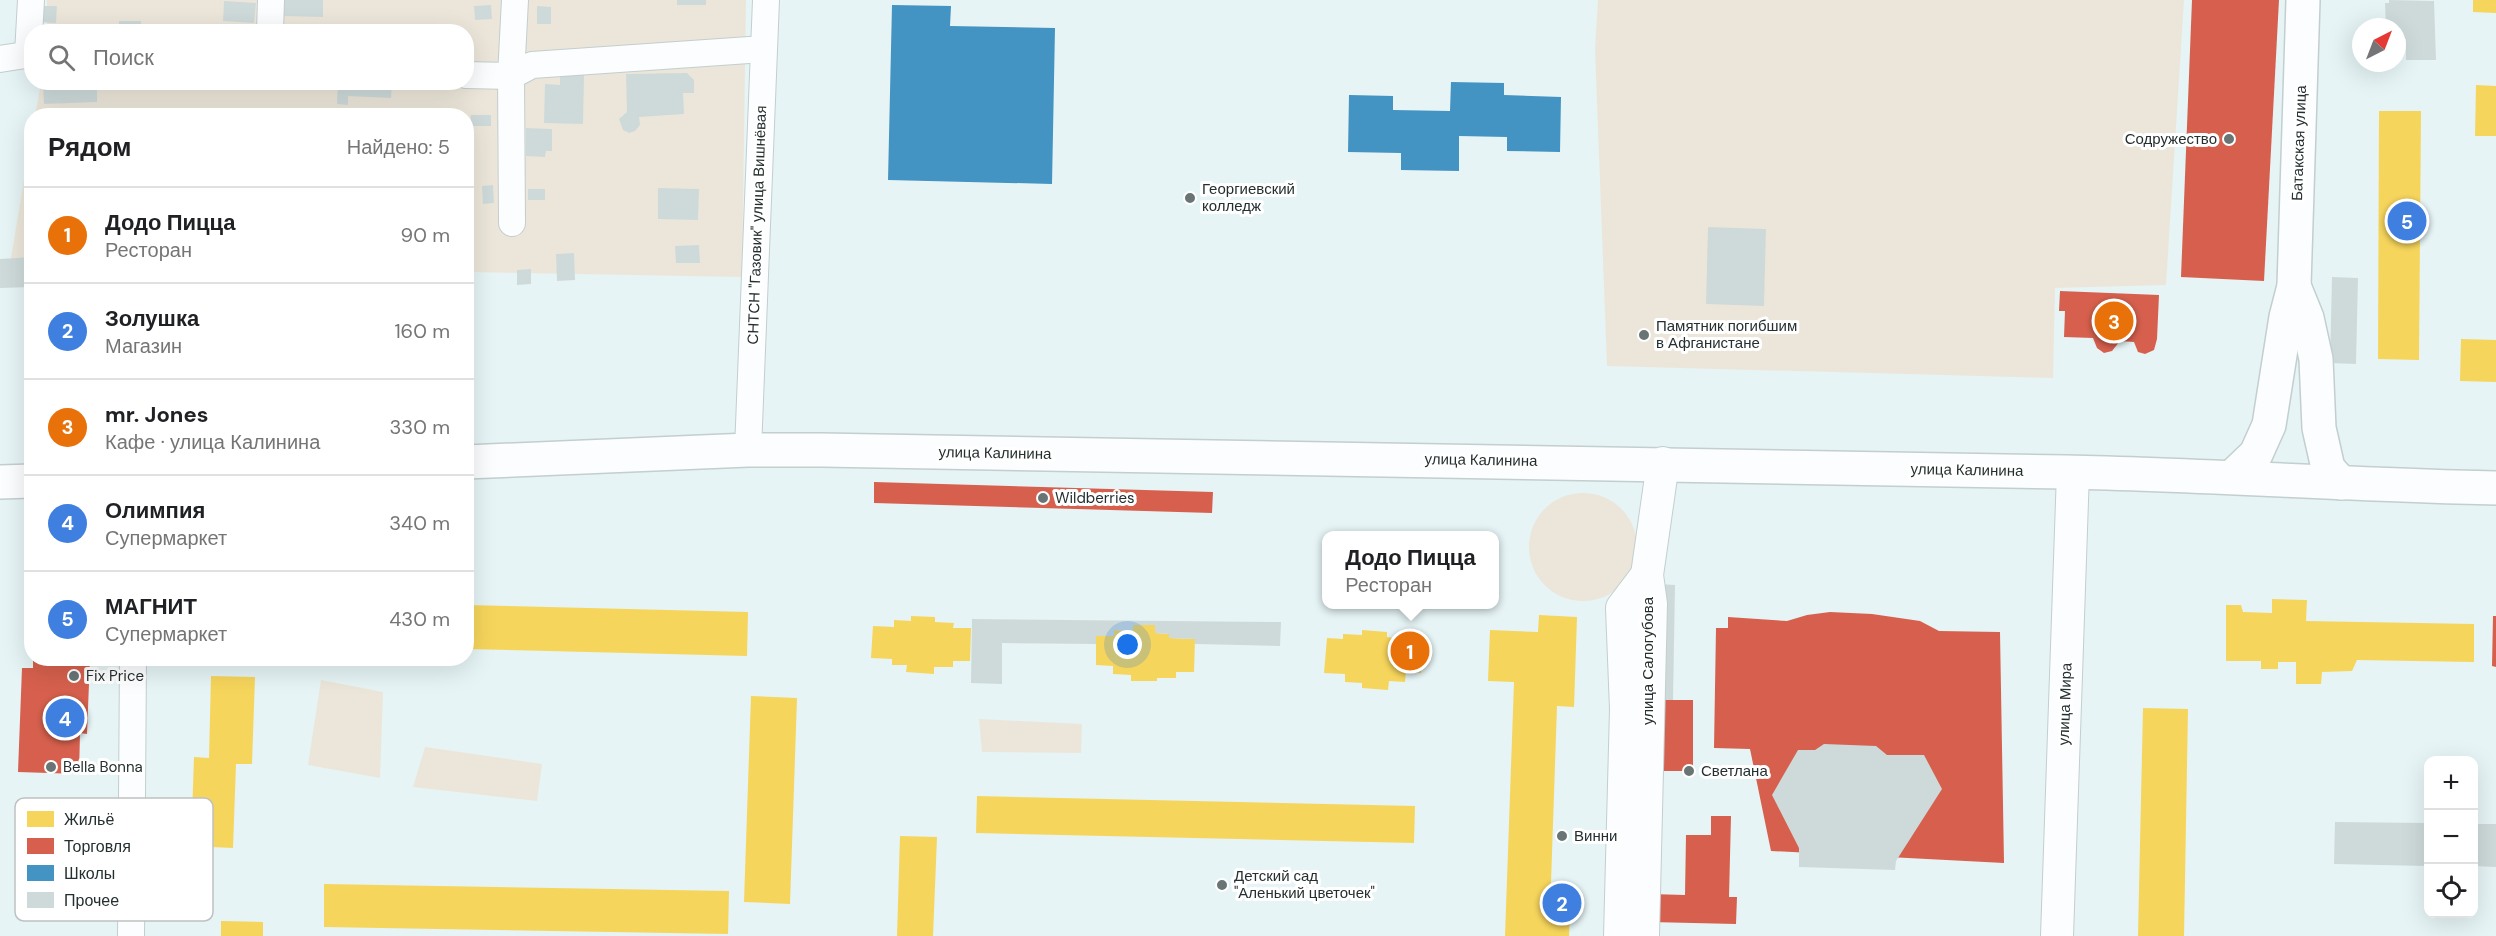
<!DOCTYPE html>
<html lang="ru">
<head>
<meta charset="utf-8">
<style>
	:root { --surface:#fff; --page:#f6f6f6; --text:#202124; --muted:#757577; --line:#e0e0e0; --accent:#2563eb }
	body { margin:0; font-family:"DM Sans",sans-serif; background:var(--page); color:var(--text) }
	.controls { position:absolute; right:18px; bottom:18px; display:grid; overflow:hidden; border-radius:12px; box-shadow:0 6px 24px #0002 }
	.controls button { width:54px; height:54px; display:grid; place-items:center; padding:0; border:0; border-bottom:2px solid var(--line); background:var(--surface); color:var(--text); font:30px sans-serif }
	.compass { position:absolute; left:2352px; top:18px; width:54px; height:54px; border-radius:50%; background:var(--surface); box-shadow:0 6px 24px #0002; rotate:42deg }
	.you { position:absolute; left:1128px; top:645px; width:21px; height:21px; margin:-15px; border:4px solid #fff; border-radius:50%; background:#1a73e8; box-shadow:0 0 0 9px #1a73e833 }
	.badge { display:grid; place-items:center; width:39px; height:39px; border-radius:50%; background:var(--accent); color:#fff; font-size:20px; font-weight:700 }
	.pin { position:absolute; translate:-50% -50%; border:3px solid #fff; box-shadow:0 2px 6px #0006 }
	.popup { position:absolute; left:1322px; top:531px; width:177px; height:78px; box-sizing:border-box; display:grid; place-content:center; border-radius:12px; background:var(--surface); filter:drop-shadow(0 2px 4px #0005); font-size:20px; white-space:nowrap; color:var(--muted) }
	.popup b { font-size:22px; color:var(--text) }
	.popup::after { content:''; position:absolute; left:50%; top:100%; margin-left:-12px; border:12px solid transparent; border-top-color:var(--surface) }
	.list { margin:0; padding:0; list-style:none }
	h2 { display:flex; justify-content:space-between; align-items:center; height:78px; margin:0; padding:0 24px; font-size:26px }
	h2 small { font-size:20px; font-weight:400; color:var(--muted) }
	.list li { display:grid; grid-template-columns:39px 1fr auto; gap:18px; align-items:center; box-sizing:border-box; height:96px; padding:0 24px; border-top:2px solid var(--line) }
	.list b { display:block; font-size:22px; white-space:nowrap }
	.list p { margin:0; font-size:20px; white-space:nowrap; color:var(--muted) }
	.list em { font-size:20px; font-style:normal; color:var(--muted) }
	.icon { flex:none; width:33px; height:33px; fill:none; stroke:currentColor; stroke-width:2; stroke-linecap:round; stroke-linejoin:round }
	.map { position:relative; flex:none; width:2496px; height:936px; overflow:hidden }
	.search { position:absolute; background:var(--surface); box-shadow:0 6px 24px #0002; left:24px; top:24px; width:450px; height:66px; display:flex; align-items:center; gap:15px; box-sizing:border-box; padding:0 21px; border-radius:24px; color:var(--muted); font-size:22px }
	.panel { position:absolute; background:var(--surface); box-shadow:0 6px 24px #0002; left:24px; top:108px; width:450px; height:558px; border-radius:24px }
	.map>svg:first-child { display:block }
	.green { fill:#ece6da }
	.homes { fill:#f6d55c }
	.shops { fill:#d6604d }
	.schools { fill:#4393c3 }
	.building { fill:#cedada }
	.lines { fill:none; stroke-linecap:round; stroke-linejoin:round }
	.minor-casing { stroke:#c3cecf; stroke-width:28 }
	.tertiary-casing { stroke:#c3cecf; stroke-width:34 }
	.secondary-casing { stroke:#c3cecf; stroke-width:36 }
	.primary-casing { stroke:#c3cecf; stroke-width:36 }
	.minor { stroke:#fbfdfe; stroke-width:26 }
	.tertiary { stroke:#fbfdfe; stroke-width:32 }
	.secondary { stroke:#fbfdfe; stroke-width:33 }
	.primary { stroke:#fbfdfe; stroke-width:33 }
	.poi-dot { fill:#697474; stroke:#fff; stroke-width:2 }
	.labels { text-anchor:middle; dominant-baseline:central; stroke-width:6; stroke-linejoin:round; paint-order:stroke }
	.poi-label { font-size:15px; fill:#252f2f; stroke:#fff; text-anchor:start }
	.street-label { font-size:15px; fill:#252f2f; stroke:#fff }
	.key { fill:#fff; stroke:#bec1c1; stroke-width:1.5 }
	.key-label { font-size:16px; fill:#252f2f }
</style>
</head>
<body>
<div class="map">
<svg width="2496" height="936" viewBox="0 0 2496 936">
	<rect width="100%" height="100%" fill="#e6f4f5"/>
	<g class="green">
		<polygon points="47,0 746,0 742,277 467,272 466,116 35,116 41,83 466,82 466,32 47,31"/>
		<polygon points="1598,0 2184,0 2166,285 2055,288 2053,378 1607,366 1595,49"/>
		<polygon points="31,138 31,264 10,264"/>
		<circle cx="1583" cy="547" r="54"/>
		<polygon points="321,680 383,692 380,778 308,765"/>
		<polygon points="979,719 1082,724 1081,753 982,752"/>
		<polygon points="425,747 542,764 537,801 413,787"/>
	</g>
	<g class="homes">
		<polygon points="2473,0 2496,0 2496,13 2473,12"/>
		<polygon points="2476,85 2496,86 2496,136 2475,136"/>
		<polygon points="2379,111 2421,111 2419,360 2378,359"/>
		<polygon points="2461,339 2496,340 2496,382 2460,381"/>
		<polygon points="2272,599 2307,600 2306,621 2474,624 2474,662 2357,660 2352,671 2322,672 2321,684 2296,684 2296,662 2278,662 2278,669 2261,669 2261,661 2226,661 2226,605 2241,605 2243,612 2272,613"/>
		<polygon points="466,605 748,612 747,656 466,649"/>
		<polygon points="1539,615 1577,617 1574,707 1557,706 1550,912 1570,912 1569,936 1505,936 1514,682 1488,681 1490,630 1538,632"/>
		<polygon points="911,616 935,617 935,622 954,623 953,628 971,628 970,661 953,661 953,667 934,667 934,674 906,672 907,665 892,665 892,659 871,658 873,626 894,627 894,620 911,621"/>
		<polygon points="1133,625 1155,625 1155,633 1169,634 1169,638 1195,639 1194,672 1176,672 1176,678 1157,678 1157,681 1131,681 1131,675 1113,674 1113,666 1096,665 1096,636 1114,636 1114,630 1133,631"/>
		<polygon points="1362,630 1387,632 1387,637 1403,639 1403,643 1423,644 1421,673 1406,671 1405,682 1389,681 1388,690 1362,688 1362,683 1345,682 1345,674 1324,673 1327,638 1343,639 1343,634 1362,635"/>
		<polygon points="211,676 255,677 252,764 236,764 233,848 191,846 194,757 209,758"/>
		<polygon points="751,696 797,698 790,904 744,902"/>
		<polygon points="2143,708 2188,709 2184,936 2138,936"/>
		<polygon points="977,796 1415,806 1414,843 976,833"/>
		<polygon points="900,836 937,837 933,936 897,936"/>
		<polygon points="324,884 729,891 728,934 324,927"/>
		<polygon points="221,921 263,922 263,936 221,936"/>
	</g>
	<g class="shops">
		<polygon points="2192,0 2279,0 2264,281 2181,277"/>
		<polygon points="2060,291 2159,295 2157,339 2154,350 2145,354 2138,352 2134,342 2120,341 2112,351 2104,353 2097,348 2093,338 2064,337 2065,311 2059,311"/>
		<polygon points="874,482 1213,492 1212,513 874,503"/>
		<polygon points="1830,612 1872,614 1920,621 1939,631 2000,632 2004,863 1771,851 1750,749 1714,748 1716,628 1728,628 1728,617 1787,621 1807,615"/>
		<polygon points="2493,616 2496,616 2496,667 2492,666"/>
		<polygon points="33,658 90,658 87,734 80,733 79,774 18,772 22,668 33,668"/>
		<rect x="1658" y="700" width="35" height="71"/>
		<polygon points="1711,816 1731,816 1729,897 1737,897 1736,924 1650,922 1650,894 1685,895 1686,835 1711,835"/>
		<polygon points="38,820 76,820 77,836 86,836 86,848 78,848 78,864 23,864 23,852 31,852 31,838 38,838"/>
	</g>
	<g class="schools">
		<polygon points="892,5 951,6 950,26 1055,28 1052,184 888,180"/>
		<polygon points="1451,82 1504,83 1504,95 1561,97 1560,152 1507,151 1507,137 1459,136 1459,171 1401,170 1401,153 1348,152 1349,95 1393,96 1393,110 1450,111"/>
	</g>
	<g class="building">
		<polygon points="282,0 323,0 323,17 282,16"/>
		<rect x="677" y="0" width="29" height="5"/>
		<polygon points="2389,0 2434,1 2436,60 2406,60 2406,39 2397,39 2397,27 2386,27 2385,3 2389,3"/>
		<polygon points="224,1 256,3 254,23 223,21"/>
		<polygon points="491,5 492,19 475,20 474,6"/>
		<polygon points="39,6 57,6 56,23 38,22"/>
		<polygon points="537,6 551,7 551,24 537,24"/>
		<rect x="119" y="21" width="22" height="11"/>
		<polygon points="687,73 694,80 694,93 683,93 684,114 639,117 640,125 635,131 629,133 623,130 619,119 627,112 626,74"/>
		<polygon points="560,75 584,75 583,124 544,123 545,84 560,85"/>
		<polygon points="97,82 97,102 44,104 43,83"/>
		<polygon points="338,82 392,82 391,98 348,96 348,105 337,104"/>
		<polygon points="471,115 491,115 491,126 470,126"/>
		<polygon points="526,128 552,129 552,151 546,151 545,157 526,156"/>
		<polygon points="493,185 494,203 483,204 482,186"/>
		<polygon points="658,188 699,189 698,220 658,219"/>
		<rect x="528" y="189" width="17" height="11"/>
		<polygon points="1708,227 1766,229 1764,306 1706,304"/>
		<polygon points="699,245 700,263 676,263 675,246"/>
		<polygon points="574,253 575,280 557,281 556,254"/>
		<polygon points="32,257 32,287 0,288 0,259"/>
		<polygon points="531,269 531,284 517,285 517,270"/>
		<polygon points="2332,277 2358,278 2356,364 2330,363"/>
		<polygon points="1659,584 1675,585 1673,700 1658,700"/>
		<polygon points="972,619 1281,622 1280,646 1195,644 1195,639 1169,638 1169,634 1155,633 1155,625 1133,625 1133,631 1114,630 1114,636 1096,636 1096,644 1002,643 1002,684 971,683"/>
		<polygon points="1824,744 1876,746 1887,755 1924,755 1942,789 1896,861 1895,870 1799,867 1799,848 1772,795 1798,750 1815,750"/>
		<polygon points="2335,822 2428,823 2428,866 2334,864"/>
		<polygon points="2474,824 2496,824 2496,867 2474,866"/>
	</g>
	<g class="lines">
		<g class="minor-casing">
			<g id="minor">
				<polyline points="270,32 271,0"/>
				<polyline points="28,54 31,0"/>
				<polyline points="0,59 32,54"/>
				<polyline points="466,75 511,76 532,65 764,49"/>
				<polyline points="512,223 511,76 515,0"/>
				<polyline points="748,450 766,0"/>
				<polyline points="131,936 133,658"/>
			</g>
		</g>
		<g class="tertiary-casing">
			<g id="tertiary">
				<polyline points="1620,936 1626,709 1622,608 1647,575"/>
				<polyline points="1643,936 1651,604 1647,575 1663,463"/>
				<polyline points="2057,936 2073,472"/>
			</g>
		</g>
		<g class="secondary-casing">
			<g id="secondary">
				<polyline points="2294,286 2307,318 2316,359 2319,428 2328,468 2341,483"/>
				<polyline points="2232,477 2256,454 2269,425 2286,317 2294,286 2303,0"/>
			</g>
		</g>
		<g class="primary-casing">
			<g id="primary">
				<path d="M466,462L748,450H822C1237,456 1652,462 2067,472C2210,475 2353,485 2496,488"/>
				<polyline points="0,482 32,481"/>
			</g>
		</g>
		<use href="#minor" class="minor"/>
		<use href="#tertiary" class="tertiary"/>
		<use href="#secondary" class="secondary"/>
		<use href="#primary" class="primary"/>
	</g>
	<g class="poi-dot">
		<circle cx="2229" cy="139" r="6"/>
		<circle cx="1190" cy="198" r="6"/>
		<circle cx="1644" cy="335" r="6"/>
		<circle cx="1043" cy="498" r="6"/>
		<circle cx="74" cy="676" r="6"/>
		<circle cx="51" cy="767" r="6"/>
		<circle cx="1689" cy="771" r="6"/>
		<circle cx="1562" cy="836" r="6"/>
		<circle cx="1222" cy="885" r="6"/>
	</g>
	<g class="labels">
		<g class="poi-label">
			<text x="2217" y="139" text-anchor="end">Содружество</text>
			<text x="1202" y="189">Георгиевский<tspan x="1202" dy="17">колледж</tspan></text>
			<text x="1656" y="326">Памятник погибшим<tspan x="1656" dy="17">в Афганистане</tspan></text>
			<text x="1055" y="498">Wildberries</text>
			<text x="86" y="676">Fix Price</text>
			<text x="63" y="767">Bella Bonna</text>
			<text x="1701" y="771">Светлана</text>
			<text x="1574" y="836">Винни</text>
			<text x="1234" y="876">Детский сад<tspan x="1234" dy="17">"Аленький цветочек"</tspan></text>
		</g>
		<g class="street-label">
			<text transform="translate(2299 143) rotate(-88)">Батакская улица</text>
			<text transform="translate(757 225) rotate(-88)">СНТСН "Газовик" улица Вишнёвая</text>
			<text transform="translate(995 453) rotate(1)">улица Калинина</text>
			<text transform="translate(1481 460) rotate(1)">улица Калинина</text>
			<text transform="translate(1967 470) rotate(1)">улица Калинина</text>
			<text transform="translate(1648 661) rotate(-90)">улица Салогубова</text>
			<text transform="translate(2065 704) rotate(-88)">улица Мира</text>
		</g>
	</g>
	<rect x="15" y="798" width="198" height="123" rx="9" class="key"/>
	<rect x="27" y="811" width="27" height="16" fill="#f6d55c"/>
	<rect x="27" y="838" width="27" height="16" fill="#d6604d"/>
	<rect x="27" y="865" width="27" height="16" fill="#4393c3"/>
	<rect x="27" y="892" width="27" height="16" fill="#cedada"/>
	<g class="key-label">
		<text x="64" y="825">Жильё</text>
		<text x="64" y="852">Торговля</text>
		<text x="64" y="879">Школы</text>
		<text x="64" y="906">Прочее</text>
	</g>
</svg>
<div class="controls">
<button>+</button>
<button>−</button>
<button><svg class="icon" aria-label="locate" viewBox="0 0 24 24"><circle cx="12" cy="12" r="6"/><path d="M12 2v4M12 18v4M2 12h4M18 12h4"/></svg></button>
</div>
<svg class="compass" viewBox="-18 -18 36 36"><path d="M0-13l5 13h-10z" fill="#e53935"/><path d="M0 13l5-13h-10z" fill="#757577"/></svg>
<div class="you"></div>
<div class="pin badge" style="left:1410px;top:651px;background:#e8710a">1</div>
<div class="popup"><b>Додо Пицца</b>Ресторан</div>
<div class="pin badge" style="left:1562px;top:903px;background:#3f7fe0">2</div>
<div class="pin badge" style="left:2114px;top:321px;background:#e8710a">3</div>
<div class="pin badge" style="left:65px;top:718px;background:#3f7fe0">4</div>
<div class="pin badge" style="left:2407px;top:221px;background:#3f7fe0">5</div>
<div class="search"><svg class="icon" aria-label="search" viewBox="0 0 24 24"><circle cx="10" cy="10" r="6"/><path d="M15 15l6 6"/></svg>Поиск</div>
<section class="panel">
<h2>Рядом<small>Найдено: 5</small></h2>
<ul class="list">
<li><span class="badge" style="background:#e8710a">1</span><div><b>Додо Пицца</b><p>Ресторан</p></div><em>90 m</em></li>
<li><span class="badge" style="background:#3f7fe0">2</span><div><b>Золушка</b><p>Магазин</p></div><em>160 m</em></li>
<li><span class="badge" style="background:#e8710a">3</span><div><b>mr. Jones</b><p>Кафе · улица Калинина</p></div><em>330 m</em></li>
<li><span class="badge" style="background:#3f7fe0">4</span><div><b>Олимпия</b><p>Супермаркет</p></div><em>340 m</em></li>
<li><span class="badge" style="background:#3f7fe0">5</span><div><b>МАГНИТ</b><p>Супермаркет</p></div><em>430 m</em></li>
</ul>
</section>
</div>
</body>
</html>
